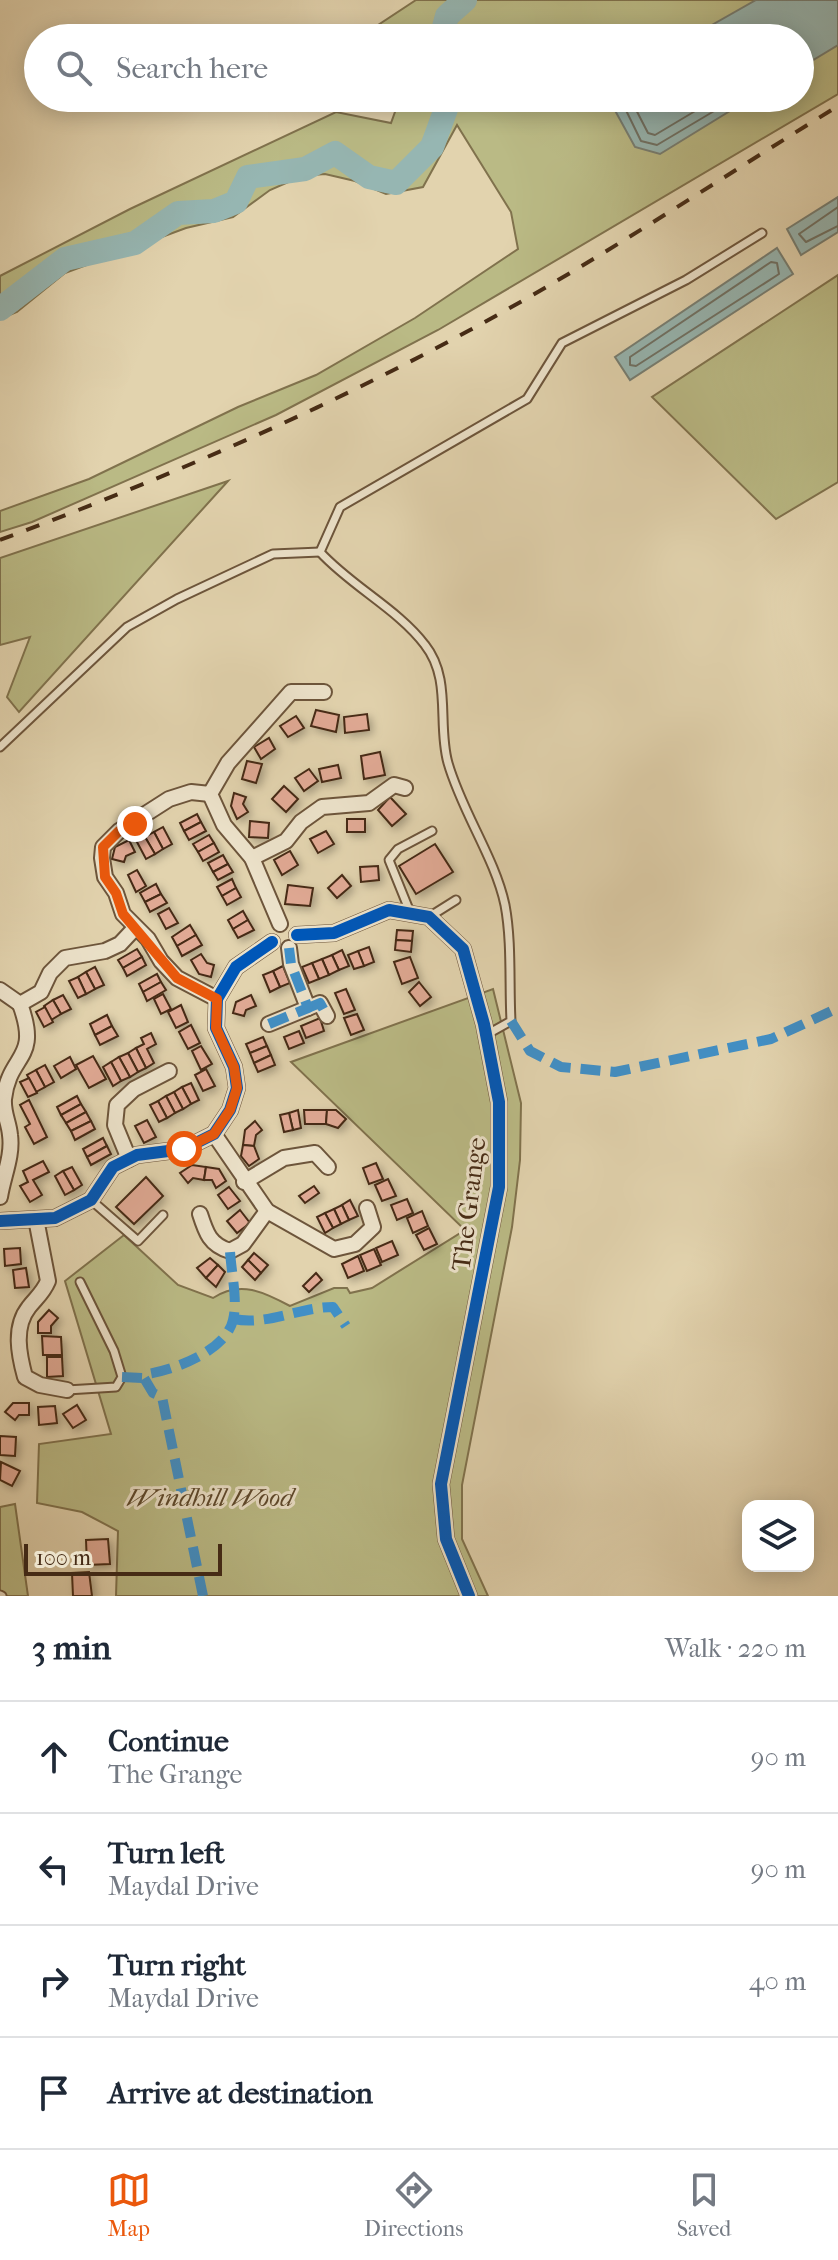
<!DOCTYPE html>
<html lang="en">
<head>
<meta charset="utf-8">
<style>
	:root { --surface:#fff; --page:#f6f6f7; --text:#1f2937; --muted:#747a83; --line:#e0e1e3; --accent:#ea580c }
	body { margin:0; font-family:"IM FELL French Canon",serif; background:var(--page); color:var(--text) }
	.controls { position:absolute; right:24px; bottom:24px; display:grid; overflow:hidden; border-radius:16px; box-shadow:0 4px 20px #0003 }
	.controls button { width:72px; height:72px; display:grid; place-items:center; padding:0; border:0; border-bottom:2px solid var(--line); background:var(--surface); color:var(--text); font:40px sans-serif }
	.scale { position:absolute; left:24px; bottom:20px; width:198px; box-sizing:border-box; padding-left:8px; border:4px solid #462b15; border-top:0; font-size:22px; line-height:28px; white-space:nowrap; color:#462b15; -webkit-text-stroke:6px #ece2ca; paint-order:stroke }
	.stop { position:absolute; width:24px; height:24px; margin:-18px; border:6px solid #ea580c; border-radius:50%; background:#fff }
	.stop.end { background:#ea580c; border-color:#fff; box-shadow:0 2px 8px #0008 }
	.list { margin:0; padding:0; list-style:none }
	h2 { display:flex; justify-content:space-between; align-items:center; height:104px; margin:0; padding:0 32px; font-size:34px }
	h2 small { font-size:26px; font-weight:400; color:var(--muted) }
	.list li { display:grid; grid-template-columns:52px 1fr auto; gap:24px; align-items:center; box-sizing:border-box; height:112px; padding:0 32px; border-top:2px solid var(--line) }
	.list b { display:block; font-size:30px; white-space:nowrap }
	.list p { margin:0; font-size:26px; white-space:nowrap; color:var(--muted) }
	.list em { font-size:26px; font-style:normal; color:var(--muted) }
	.icon { flex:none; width:44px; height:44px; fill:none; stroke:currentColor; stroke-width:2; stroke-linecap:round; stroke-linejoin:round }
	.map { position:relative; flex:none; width:838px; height:1596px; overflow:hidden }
	.search { position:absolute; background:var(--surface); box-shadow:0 4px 20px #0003; left:24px; right:24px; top:24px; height:88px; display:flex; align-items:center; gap:20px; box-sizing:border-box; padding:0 28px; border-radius:44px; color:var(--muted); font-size:30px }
	.sheet { height:552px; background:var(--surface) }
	nav { display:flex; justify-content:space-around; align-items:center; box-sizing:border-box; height:112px; border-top:2px solid var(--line); background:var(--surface); font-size:22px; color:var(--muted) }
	nav a { display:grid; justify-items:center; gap:4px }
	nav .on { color:var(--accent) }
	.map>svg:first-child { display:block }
	.green { fill:#baba85; stroke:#80724d; stroke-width:2 }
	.water { fill:#96b6b2; stroke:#767e73; stroke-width:2 }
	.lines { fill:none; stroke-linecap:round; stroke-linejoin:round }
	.shore { stroke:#6e7064; stroke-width:2 }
	.river { stroke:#96b6b2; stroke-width:24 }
	.building { fill:#e0a994; stroke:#462b15; stroke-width:2; filter:url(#shadow) }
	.lane-casing { stroke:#6d553b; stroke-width:11 }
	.street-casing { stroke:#6d553b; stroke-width:18 }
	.lane { stroke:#ece2ca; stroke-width:7 }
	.street { stroke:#ece2ca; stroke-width:14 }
	.rail { stroke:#462b15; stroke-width:4; stroke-dasharray:14 14; stroke-linecap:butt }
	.quiet { stroke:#4090c8; stroke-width:10; stroke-dasharray:20 10; stroke-linecap:butt }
	.cycleway-casing { stroke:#ece2ca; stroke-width:17 }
	.cycleway { stroke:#0057b8; stroke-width:12 }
	.route { stroke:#ea580c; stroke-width:10 }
	.labels { text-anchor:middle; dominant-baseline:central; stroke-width:6; stroke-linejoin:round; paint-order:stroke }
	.street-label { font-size:26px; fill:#462b15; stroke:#ece2ca }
	.park-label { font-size:26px; font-style:italic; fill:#5d482b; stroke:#ece2ca }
</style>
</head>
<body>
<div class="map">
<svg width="838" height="1596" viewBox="0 0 838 1596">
	<defs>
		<filter id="shadow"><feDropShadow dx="3.5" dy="3.5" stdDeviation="4" flood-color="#0004"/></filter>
	</defs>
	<rect width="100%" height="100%" fill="#e2d3ae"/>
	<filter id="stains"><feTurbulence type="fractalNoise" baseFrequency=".0025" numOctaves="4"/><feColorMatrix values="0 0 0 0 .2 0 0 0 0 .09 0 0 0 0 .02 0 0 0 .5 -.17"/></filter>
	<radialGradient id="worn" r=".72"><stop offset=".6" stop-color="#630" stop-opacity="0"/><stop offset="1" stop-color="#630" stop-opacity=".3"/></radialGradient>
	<g class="green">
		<polygon points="416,0 838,0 838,94 438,330 276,415 32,522 0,532 0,511 89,479 238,407 316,375 415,318 518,249 511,212 457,125 423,187 386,194 355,181 325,174 302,176 270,190 233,217 186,228 65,273 17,312 0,319 0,276 130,209 336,112 391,123 400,98 800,98 800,38 370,38 366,33"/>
		<polygon points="838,275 838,482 776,519 652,397"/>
		<polygon points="228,481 19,712 7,697 30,637 0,645 0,558"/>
		<path d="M493,989L521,1103L520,1160L512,1227L462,1485V1539L488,1596H116L118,1531L82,1512L37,1503L39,1444L111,1434L65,1281L124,1235L178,1285L213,1298C240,1280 264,1292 290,1306L334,1288H347L350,1293L372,1288L465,1230L291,1062Z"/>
		<polygon points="15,1504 28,1596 0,1596 0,1507"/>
	</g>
	<g class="water">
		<polygon points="756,0 838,0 838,45 800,68 800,38 689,38"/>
		<polygon points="612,98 751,98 660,154 635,147 612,105"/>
		<polygon points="838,197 838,232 801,255 787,229"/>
		<polygon points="777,248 793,274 630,380 615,357"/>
	</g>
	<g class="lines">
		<g class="shore">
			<polyline points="620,98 641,141 657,145 736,98"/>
			<polyline points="630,98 648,133 655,135 717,98"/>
			<polyline points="838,207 799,234 806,242 838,226"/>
			<polygon points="771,262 777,263 779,274 636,366 630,365 630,357"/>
		</g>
		<g class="river">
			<polyline points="441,38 447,16 465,0"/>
			<polyline points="0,309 65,259 135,243 178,213 214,211 236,202 248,177 305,169 335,153 369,177 396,183 432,147 450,98"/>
		</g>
	</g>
	<g class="building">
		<polygon points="316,710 339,715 336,732 311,726"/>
		<polygon points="367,714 369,730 345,733 344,717"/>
		<polygon points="296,716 304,728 288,737 280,726"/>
		<polygon points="269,738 275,749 261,759 254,747"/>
		<polygon points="380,752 385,775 364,779 361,756"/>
		<polygon points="247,761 262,764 256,783 242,779"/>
		<polygon points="338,765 341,778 322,782 319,769"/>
		<polygon points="309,769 318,781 304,791 295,778"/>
		<polygon points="284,786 298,799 286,812 272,799"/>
		<polygon points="234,793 246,797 243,804 248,812 237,819 231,806"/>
		<polygon points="390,797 406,814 392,826 378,810"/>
		<polygon points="197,814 201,822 184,831 180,823"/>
		<rect x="347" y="819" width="18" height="13"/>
		<polygon points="250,821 269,823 268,838 249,837"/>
		<polygon points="201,822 206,831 189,840 184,831"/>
		<polygon points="163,827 172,844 163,849 154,832"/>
		<polygon points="326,831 334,844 318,853 310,839"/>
		<polygon points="154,832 163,849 155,854 145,837"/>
		<polygon points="209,835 214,843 198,852 193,844"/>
		<polygon points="145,837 155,854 146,859 137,842"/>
		<polygon points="129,840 135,852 126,856 124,862 112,859 115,847"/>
		<polygon points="214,843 219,852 203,861 198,852"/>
		<polygon points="435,844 453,872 416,894 399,866"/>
		<polygon points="290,851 298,865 282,875 274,860"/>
		<polygon points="223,855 228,864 213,872 208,863"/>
		<polygon points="228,864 233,872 218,880 213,872"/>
		<polygon points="378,866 379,880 361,882 360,867"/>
		<polygon points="137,870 146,886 136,892 128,875"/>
		<polygon points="342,875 351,886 337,898 328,888"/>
		<polygon points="232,879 236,888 222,896 217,887"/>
		<polygon points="156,884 161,894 145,902 140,893"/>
		<polygon points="288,885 313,888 310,906 285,904"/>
		<polygon points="236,888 241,897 227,905 222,896"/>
		<polygon points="161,894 167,903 150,912 145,902"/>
		<polygon points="169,908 178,923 166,929 158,914"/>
		<polygon points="243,911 248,920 233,929 228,920"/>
		<polygon points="248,920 254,930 238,938 233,929"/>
		<polygon points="190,925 196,935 177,946 172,937"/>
		<polygon points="397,930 413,931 412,941 396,940"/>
		<polygon points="196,935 202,945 182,956 177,946"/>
		<polygon points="396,940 412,941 411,952 395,950"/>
		<polygon points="369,947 374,962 364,966 358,951"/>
		<polygon points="137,949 142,957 123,968 118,960"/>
		<polygon points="342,950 349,966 339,970 332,955"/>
		<polygon points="358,951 364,966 354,969 348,955"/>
		<polygon points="201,954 207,963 214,965 211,977 199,974 191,960"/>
		<polygon points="332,955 339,970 329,975 322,959"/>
		<polygon points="142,957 146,965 127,976 123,968"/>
		<polygon points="410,957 418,978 402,984 394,962"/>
		<polygon points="322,959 329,975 319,979 312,963"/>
		<polygon points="312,963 319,979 309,983 302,967"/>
		<polygon points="283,966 290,983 280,987 273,971"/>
		<polygon points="95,967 104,985 95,989 86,972"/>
		<polygon points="273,971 280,987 270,992 263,975"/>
		<polygon points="86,972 95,989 86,994 78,977"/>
		<polygon points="157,974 161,982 143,992 139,984"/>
		<polygon points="78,977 86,994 78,998 69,981"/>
		<polygon points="161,982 166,990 147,1001 143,992"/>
		<polygon points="419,982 431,997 420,1006 409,992"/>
		<polygon points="346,989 355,1010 344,1014 335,993"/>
		<polygon points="163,994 171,1009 161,1014 154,999"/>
		<polygon points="63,995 71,1009 61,1014 53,1000"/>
		<polygon points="251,995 256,1006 246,1010 244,1016 233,1013 236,1002"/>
		<polygon points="53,1000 61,1014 51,1020 44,1006"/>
		<polygon points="181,1005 188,1022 176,1028 168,1012"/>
		<polygon points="45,1007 53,1022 44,1027 36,1012"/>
		<polygon points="357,1014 364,1030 351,1035 344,1018"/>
		<polygon points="107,1015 112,1026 95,1035 90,1024"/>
		<polygon points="320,1018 324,1031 306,1038 301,1026"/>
		<polygon points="191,1025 200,1043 188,1049 179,1032"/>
		<polygon points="112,1026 118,1036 100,1045 95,1035"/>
		<polygon points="299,1031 304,1043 289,1049 284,1037"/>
		<polygon points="151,1033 156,1044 147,1049 154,1063 146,1068 136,1048 144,1044 141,1038"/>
		<polygon points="263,1037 267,1046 250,1053 246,1044"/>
		<polygon points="201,1046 212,1064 201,1070 192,1051"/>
		<polygon points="267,1046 271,1055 254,1063 250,1053"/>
		<polygon points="136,1048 146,1068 138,1072 128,1053"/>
		<polygon points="128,1053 138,1072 130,1077 119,1057"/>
		<polygon points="271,1055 275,1065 258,1072 254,1063"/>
		<polygon points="93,1056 106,1079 89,1088 76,1065"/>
		<polygon points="70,1057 76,1069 61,1078 54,1066"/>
		<polygon points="119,1057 130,1077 121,1081 111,1062"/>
		<polygon points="111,1062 121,1081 113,1086 103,1067"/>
		<polygon points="45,1065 54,1082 45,1087 36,1070"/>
		<polygon points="206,1069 215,1086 203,1091 195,1075"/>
		<polygon points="36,1070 45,1087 36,1092 27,1075"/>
		<polygon points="29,1078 37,1093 28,1097 20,1082"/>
		<polygon points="191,1083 199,1100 191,1104 182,1087"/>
		<polygon points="182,1087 191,1104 183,1109 174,1092"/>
		<polygon points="174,1092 183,1109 175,1113 166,1096"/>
		<polygon points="77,1096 81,1104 61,1115 57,1107"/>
		<polygon points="166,1096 175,1113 167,1118 158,1101"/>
		<polygon points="29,1100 47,1137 34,1144 25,1127 30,1124 20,1105"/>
		<polygon points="158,1101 167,1118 159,1122 150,1105"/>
		<polygon points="81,1104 86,1112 66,1123 61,1115"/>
		<polygon points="298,1110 301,1128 293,1130 289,1113"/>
		<polygon points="304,1110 327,1110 326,1124 305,1124"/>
		<polygon points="327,1110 336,1110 346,1119 338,1128 326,1124"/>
		<polygon points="86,1112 91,1121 71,1131 66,1123"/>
		<polygon points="289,1113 293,1130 284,1132 280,1115"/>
		<polygon points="147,1120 156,1137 144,1143 135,1126"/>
		<polygon points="91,1121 95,1129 75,1140 71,1131"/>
		<polygon points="255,1121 262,1130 256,1135 254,1146 243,1145 245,1130"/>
		<polygon points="103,1138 107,1146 87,1157 83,1149"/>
		<polygon points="243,1145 254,1146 259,1159 249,1166 241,1156"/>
		<polygon points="107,1146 111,1154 91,1165 87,1157"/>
		<polygon points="43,1161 49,1172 33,1180 42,1195 30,1202 20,1186 28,1182 23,1171"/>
		<polygon points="376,1163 383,1179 369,1184 363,1168"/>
		<polygon points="192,1165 206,1167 204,1180 193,1178 188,1183 180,1173"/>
		<polygon points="72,1167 82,1185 74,1190 63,1171"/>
		<polygon points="206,1167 219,1169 226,1181 216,1188 212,1180 204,1180"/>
		<polygon points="63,1171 74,1190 65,1195 55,1176"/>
		<polygon points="146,1177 163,1196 134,1224 116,1207"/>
		<polygon points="388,1179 396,1196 382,1201 375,1185"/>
		<polygon points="314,1186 319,1193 305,1203 299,1196"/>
		<polygon points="229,1187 240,1201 228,1209 218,1195"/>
		<polygon points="407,1199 413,1213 397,1220 391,1205"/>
		<polygon points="350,1200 358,1216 349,1220 342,1205"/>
		<polygon points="342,1205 349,1220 341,1224 334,1209"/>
		<polygon points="334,1209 341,1224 333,1228 325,1213"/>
		<polygon points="240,1210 250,1223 237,1233 227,1221"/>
		<polygon points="422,1211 428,1226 413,1233 407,1218"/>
		<polygon points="325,1213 333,1228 325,1233 317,1217"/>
		<polygon points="429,1228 437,1244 424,1250 416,1235"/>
		<polygon points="392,1241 398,1255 382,1262 376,1248"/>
		<polygon points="20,1248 21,1264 5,1266 4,1249"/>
		<polygon points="374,1249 381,1265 367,1271 360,1255"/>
		<polygon points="254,1253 268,1265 261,1273 248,1260"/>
		<polygon points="358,1256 364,1271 348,1278 342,1264"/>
		<polygon points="210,1258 218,1265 206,1278 197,1268"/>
		<polygon points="248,1260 261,1273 255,1280 242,1267"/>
		<polygon points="218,1265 225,1272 216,1287 206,1278"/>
		<polygon points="26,1268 29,1287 15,1288 13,1270"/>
		<polygon points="316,1273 322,1280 309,1292 303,1286"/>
		<polygon points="49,1310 58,1318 51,1326 51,1333 38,1333 38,1322"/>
		<polygon points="42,1336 61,1337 62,1355 43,1355"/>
		<polygon points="47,1357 62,1357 63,1376 47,1377"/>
		<polygon points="13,1403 29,1403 29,1415 19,1415 15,1420 5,1412"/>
		<polygon points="77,1405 86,1420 73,1428 63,1414"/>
		<polygon points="55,1406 57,1423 39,1425 38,1407"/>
		<polygon points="0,1436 16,1437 15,1456 0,1455"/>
		<polygon points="1,1462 20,1471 12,1486 0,1480"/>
		<polygon points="108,1539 110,1564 87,1565 86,1540"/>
		<polygon points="89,1572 92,1596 73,1596 72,1573"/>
	</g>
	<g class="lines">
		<g class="lane-casing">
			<g id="lane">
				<polyline points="0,747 127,627 177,599 273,554 320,552"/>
				<polyline points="410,912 389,860 398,849 432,831"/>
				<polyline points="429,917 456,900"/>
				<path d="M486,1035L511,1021C509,984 512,942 505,905C495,858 462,812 448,763C437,725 452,679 425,645C399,610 351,586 320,552L340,507L527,399L562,343L686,280L762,233"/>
				<polyline points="91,1200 138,1241 163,1215"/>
				<polyline points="67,1390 116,1387 122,1377 114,1351 80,1282"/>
				<polyline points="0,1595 2,1596"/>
			</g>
		</g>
		<g class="street-casing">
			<g id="street">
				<polyline points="210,794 191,792 169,799 119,831 103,847 102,858 105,877 116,893 123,914 148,939 161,961 177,978 217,999"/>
				<polyline points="252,858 286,841 301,822 322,807 369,803 394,785 405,788"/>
				<polyline points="280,924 252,858 224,825 210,794 228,763 291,692 324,692"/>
				<polyline points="297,935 334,933 389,910 429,917 463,949 484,1024 499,1102 499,1187 441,1484 446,1539 469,1596"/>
				<polyline points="0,990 20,1004"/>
				<polyline points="20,1004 41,992 50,973 65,958 105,951 120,944 135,928"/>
				<polyline points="308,1008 320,1003 327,1016"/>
				<polyline points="269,1024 308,1008 291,964 289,948"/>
				<polyline points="214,1134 267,1211 334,1249 355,1244 373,1227 367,1208"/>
				<polyline points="129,1159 115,1125 117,1105 134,1089 169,1071"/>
				<polyline points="244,1182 284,1158 315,1153 328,1167"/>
				<path d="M0,1197C3,1177 13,1156 10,1135C9,1122 3,1113 4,1099C9,1053 41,1061 20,1004"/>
				<path d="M200,1214C206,1233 210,1245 230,1251L243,1244L267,1211"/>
				<path d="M36,1219L48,1281C43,1293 36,1298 29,1307C13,1327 19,1355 25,1377L40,1385L67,1390"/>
				<polyline points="0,1221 55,1218 91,1200 113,1167 137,1155 184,1149 214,1134 230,1110 237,1088 234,1067 216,1028 217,999 236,967 272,942"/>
			</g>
		</g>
		<use href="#lane" class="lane"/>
		<use href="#street" class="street"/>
		<path class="rail" d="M0,540C161,480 319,412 470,330C596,262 716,181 838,106"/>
		<g class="quiet">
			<polyline points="308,1008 320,1003 327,1016"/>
			<polyline points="511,1021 530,1051 561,1067 615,1072 771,1039 838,1008"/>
			<polyline points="269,1024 308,1008 291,964 289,948"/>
			<path d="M234,1319C266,1326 300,1307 333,1307L346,1326"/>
			<polyline points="122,1377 144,1378"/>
			<path d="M203,1596L162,1397L153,1393L144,1378L147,1374C174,1370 226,1351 233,1320C238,1300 231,1271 230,1251"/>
		</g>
		<g class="cycleway-casing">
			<g id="cycleway">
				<polyline points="297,935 334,933 389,910 429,917 463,949 484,1024 499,1102 499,1187 441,1484 446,1539 469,1596"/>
				<polyline points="0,1221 55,1218 91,1200 113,1167 137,1155 184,1149 214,1134 230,1110 237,1088 234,1067 216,1028 217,999 236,967 272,942"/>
			</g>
		</g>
		<use href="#cycleway" class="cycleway"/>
	</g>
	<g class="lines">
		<polyline class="route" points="135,824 119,831 103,847 105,877 116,893 123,914 177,978 217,999 216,1028 234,1067 237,1088 230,1110 214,1134 184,1149"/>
	</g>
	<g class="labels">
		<g class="street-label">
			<text transform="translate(469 1204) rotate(-83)">The Grange</text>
		</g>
		<g class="park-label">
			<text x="210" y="1497">Windhill Wood</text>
		</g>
	</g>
	<rect width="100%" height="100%" filter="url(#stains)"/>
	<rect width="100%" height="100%" fill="url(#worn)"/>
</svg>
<div class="controls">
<button><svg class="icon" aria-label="layers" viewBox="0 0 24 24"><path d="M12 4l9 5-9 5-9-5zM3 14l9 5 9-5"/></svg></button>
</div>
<div class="scale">100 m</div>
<div class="stop" style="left:184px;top:1149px"></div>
<div class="stop end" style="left:135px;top:824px"></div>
<div class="search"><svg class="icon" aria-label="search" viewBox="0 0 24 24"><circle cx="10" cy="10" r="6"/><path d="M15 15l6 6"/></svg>Search here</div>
</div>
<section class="sheet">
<h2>3 min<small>Walk · 220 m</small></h2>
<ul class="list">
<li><svg class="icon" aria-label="ahead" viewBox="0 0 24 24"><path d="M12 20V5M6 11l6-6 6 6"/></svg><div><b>Continue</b><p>The Grange</p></div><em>90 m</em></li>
<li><svg class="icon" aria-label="left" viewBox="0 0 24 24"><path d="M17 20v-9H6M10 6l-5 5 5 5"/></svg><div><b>Turn left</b><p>Maydal Drive</p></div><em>90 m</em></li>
<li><svg class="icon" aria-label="right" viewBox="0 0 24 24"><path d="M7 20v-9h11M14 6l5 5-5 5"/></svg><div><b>Turn right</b><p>Maydal Drive</p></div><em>40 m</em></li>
<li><svg class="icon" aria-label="arrive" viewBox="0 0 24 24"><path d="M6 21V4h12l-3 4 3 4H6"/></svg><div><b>Arrive at destination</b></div></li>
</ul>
</section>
<nav>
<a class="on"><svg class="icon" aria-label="map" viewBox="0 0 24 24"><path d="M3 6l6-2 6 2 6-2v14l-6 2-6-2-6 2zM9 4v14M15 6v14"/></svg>Map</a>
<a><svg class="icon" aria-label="directions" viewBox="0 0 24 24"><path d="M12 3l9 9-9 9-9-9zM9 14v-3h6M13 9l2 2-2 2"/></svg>Directions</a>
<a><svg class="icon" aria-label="saved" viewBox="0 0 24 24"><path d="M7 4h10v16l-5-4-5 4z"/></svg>Saved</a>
</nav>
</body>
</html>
